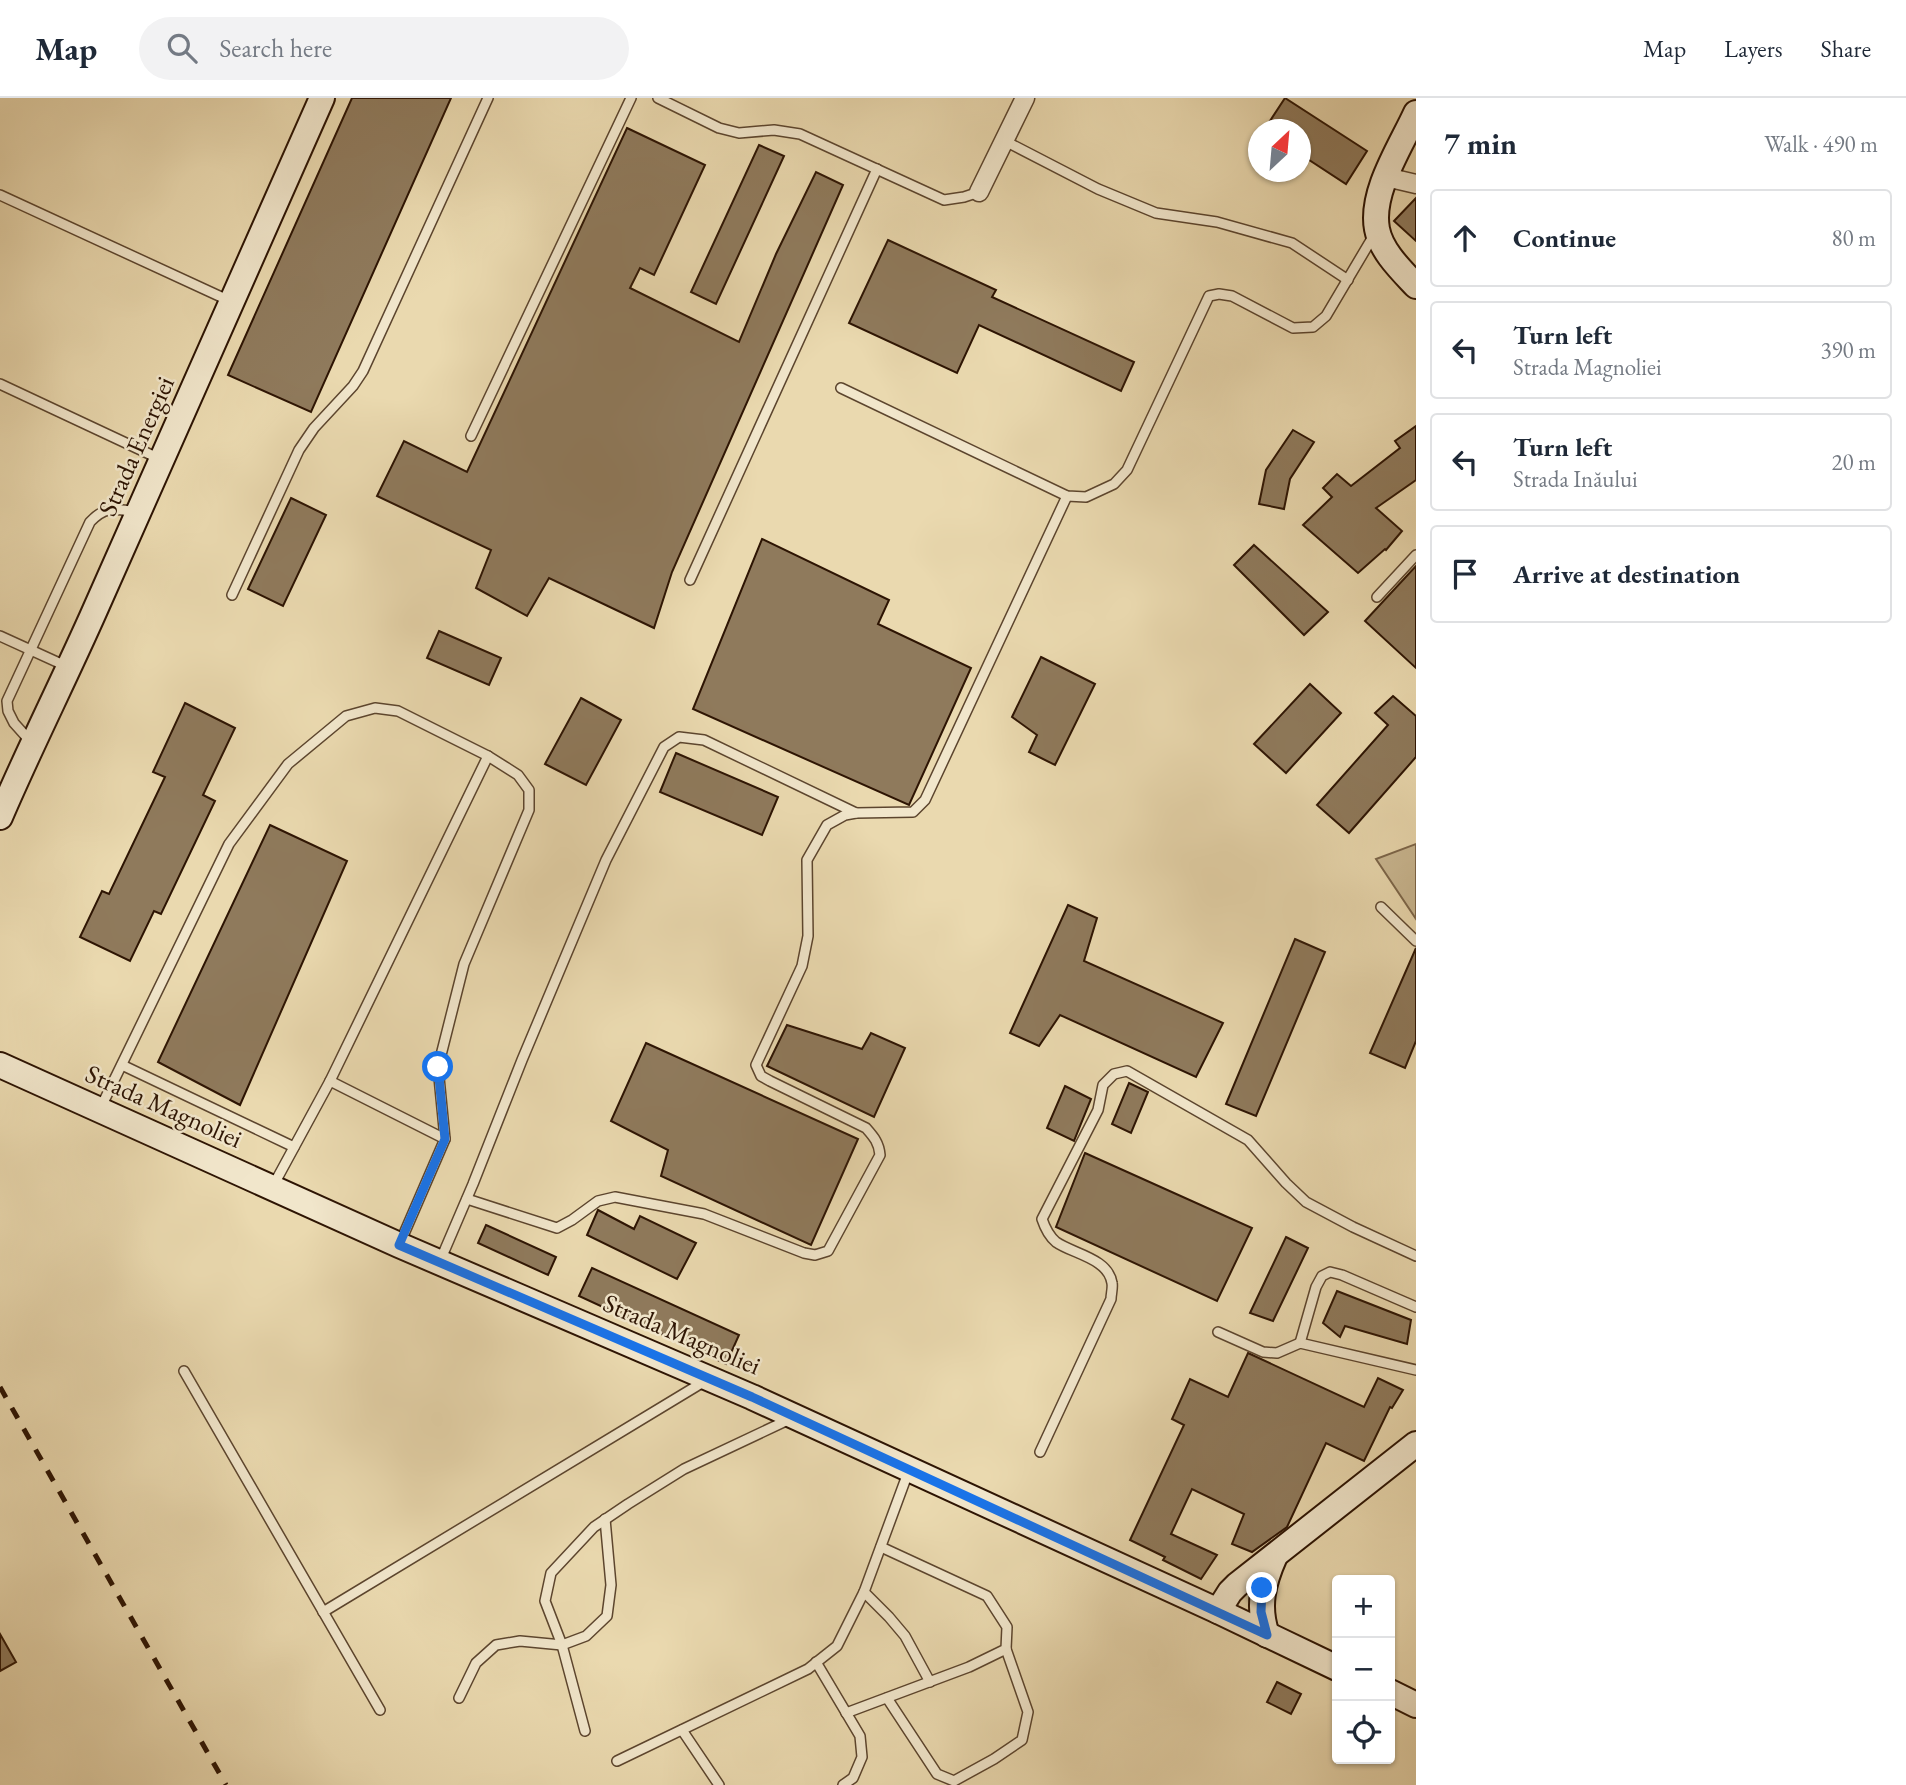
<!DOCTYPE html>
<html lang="en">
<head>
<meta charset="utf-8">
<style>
	:root { --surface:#fff; --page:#f2f2f3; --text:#1f2937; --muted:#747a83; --line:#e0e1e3 }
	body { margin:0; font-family:"EB Garamond",serif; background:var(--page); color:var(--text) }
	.controls { position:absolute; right:21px; bottom:21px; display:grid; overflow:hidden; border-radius:7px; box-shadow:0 2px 5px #0004 }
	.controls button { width:63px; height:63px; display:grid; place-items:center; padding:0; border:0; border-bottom:2px solid var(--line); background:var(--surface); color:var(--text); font:35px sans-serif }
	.compass { position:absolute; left:1248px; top:21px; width:63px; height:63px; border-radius:50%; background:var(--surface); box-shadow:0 2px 5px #0004; rotate:26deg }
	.stop { position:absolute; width:21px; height:21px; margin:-16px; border:5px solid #1a73e8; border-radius:50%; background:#fff }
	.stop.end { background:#1a73e8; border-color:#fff; box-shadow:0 2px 7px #0008 }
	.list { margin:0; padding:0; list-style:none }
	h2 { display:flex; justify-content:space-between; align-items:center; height:91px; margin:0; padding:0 28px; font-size:30px }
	h2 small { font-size:23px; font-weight:400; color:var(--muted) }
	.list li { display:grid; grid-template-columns:46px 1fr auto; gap:21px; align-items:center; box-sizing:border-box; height:98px; margin:0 14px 14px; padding:0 14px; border:2px solid var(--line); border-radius:7px }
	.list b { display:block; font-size:26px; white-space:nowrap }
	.list p { margin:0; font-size:23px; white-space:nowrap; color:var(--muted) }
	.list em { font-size:23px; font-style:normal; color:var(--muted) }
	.icon { flex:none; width:38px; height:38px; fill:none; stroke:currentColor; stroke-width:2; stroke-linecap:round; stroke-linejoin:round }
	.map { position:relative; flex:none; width:1416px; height:1687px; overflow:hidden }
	header { display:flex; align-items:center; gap:42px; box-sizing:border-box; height:98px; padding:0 35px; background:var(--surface); border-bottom:2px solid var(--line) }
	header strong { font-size:33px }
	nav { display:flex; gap:38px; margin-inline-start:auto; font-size:24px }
	.search { width:490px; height:63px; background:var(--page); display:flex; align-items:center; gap:18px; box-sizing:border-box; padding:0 24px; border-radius:38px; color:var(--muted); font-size:26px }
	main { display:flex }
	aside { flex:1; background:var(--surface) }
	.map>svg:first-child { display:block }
	.green { fill:#cab892; stroke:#7c664a; stroke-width:2 }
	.building { fill:#8f7a5c; stroke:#2d1403; stroke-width:2 }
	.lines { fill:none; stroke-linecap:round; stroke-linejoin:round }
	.lane-casing { stroke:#5c452e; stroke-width:12 }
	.street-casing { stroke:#5c452e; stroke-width:21 }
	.secondary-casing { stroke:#2d1403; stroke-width:28 }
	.lane { stroke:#f1e6cb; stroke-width:9 }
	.street { stroke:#f1e6cb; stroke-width:18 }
	.secondary { stroke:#f1e6cb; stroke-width:24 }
	.rail { stroke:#2d1403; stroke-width:5; stroke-dasharray:12 12; stroke-linecap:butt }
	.route { stroke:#1a73e8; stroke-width:9 }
	.labels { text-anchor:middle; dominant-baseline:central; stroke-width:5; stroke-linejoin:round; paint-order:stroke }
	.street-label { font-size:26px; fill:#2d1403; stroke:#f1e6cb }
</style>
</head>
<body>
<header>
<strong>Map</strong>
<div class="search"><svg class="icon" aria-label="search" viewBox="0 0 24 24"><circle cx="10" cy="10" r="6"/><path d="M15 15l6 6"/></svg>Search here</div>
<nav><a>Map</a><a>Layers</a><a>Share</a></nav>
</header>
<main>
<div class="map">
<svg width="1416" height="1687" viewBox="0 0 1416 1687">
	<rect width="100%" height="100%" fill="#ead9af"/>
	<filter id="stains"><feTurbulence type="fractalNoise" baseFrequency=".00286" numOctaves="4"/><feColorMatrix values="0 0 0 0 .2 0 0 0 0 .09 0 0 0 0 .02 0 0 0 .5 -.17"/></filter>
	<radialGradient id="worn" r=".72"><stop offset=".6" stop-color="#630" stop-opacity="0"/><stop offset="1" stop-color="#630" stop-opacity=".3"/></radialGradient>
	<polygon class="green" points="1416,746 1416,821 1376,761"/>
	<g class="building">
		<polygon points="352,0 451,0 311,314 228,277"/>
		<polygon points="1285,0 1367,53 1346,86 1300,56 1300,32 1264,32"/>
		<polygon points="627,30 705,67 654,177 640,170 630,190 739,244 776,156 816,74 843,87 672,474 654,530 549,480 527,518 476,490 491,452 377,398 404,343 467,374"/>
		<polygon points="759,47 784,58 716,206 691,194"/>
		<polygon points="1416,100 1416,143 1394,123"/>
		<polygon points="888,142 996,192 992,199 1134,264 1121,293 979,227 957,275 849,225"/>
		<polygon points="1416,328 1416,382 1376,410 1402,433 1386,452 1385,451 1358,475 1303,427 1332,399 1323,390 1337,376 1351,388 1400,350 1395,343"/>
		<polygon points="1293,332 1314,344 1290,381 1284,411 1259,406 1266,372"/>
		<polygon points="291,400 326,417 283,508 248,491"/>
		<polygon points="762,441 889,502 878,526 971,570 909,707 693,611"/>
		<polygon points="1254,447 1328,514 1304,537 1234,467"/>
		<polygon points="1416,468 1416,570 1365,523"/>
		<polygon points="439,533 501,560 489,587 427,560"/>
		<polygon points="1041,559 1095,586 1055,667 1029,654 1037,637 1012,619"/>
		<polygon points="1310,586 1341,615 1286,675 1254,646"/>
		<polygon points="1393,598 1416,618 1416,659 1349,735 1317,707 1388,627 1375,615"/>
		<polygon points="581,600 621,622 586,687 545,666"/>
		<polygon points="185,605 235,630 203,697 215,703 161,816 154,813 130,863 80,839 102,793 109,796 165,679 153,674"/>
		<polygon points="676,655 778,699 762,737 660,694"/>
		<polygon points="270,727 347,763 240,1007 158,964"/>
		<polygon points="1068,807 1097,820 1084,863 1223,925 1196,979 1060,917 1039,948 1010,935"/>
		<polygon points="1295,841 1325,854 1256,1018 1226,1006"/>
		<polygon points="1416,850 1416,943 1405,970 1370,955"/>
		<polygon points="787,927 862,951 871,935 905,950 874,1019 767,968"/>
		<polygon points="646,945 858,1041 811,1147 661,1078 668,1052 611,1023"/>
		<polygon points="1129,985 1148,994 1131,1035 1112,1026"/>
		<polygon points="1065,988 1091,1001 1074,1043 1047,1030"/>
		<polygon points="1085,1055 1252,1130 1217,1203 1056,1129"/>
		<polygon points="598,1112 634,1131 640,1118 696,1145 677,1181 587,1137"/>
		<polygon points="486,1127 556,1159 548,1177 478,1145"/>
		<polygon points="1286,1139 1308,1150 1273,1223 1250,1215"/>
		<polygon points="592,1170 739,1237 726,1266 579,1198"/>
		<polygon points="1337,1193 1411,1222 1407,1246 1345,1228 1340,1239 1323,1225"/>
		<polygon points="1248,1255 1364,1309 1378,1280 1403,1292 1392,1310 1390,1309 1364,1363 1326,1345 1287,1429 1252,1454 1232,1446 1244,1416 1192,1391 1171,1436 1217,1457 1201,1481 1163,1462 1165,1459 1130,1442 1184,1327 1172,1321 1190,1281 1228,1299"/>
		<polygon points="0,1536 16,1564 0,1573"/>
		<polygon points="1277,1584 1301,1596 1291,1616 1267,1604"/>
	</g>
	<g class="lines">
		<g class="lane-casing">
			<g id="lane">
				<polyline points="658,0 719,30 739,35 774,32 800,36 944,102 964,99 979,94"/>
				<polyline points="1005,43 1098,91 1156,115 1217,124 1292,145 1348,182"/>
				<polyline points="0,97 230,203"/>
				<polyline points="0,286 160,361"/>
				<polyline points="841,290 1067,398 1086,399 1114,386 1127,372 1209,198 1219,196 1232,198 1293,230 1313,229 1326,218 1374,137"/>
				<polyline points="471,338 631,0"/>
				<polyline points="690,482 877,71"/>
				<polyline points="232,497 299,352 314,330 353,288 363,273 488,0"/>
				<polyline points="1377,499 1416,457"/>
				<polyline points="0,538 68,569"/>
				<path d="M31,644L14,625L8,613L7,603L90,424C106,407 115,411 137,414"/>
				<polyline points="1381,809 1416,843"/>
				<polyline points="122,967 294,1049"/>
				<polyline points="330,983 445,1041"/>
				<polyline points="101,1009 229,746 288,666 346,618 375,610 398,613 488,658 518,677 529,692 529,712 464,866 438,969 445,1041 400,1145"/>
				<polyline points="273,1088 330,983 488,658"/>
				<path d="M467,1101L557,1130L572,1122L598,1103L615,1099L704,1116L804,1155L815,1157L828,1153L880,1057C879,1045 874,1039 866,1030L770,983L761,978L756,967L802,868L808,838L807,762L827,727L845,717L856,715L913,714L925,702L1067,398"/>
				<polyline points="440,1163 473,1086 522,962 606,762 664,649 679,639 704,642 856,715"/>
				<polyline points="1218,1234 1263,1254 1277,1255 1300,1245 1416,1272"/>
				<polyline points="1300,1245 1316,1189 1322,1178 1330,1174 1342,1177 1416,1209"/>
				<polyline points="184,1273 380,1612"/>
				<path d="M1040,1354L1111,1201C1111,1196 1113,1190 1112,1185C1108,1160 1073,1156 1056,1144C1049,1138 1045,1130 1042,1121L1098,1012L1103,987L1114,976L1127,973L1248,1042L1286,1085L1306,1104L1353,1129L1416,1158"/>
				<polyline points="864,1494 889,1519 905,1538 930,1584"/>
				<polyline points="323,1514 705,1283"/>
				<polyline points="816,1564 860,1638 862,1659 853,1680 843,1687"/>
				<polyline points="459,1600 476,1565 496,1547 520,1543 562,1547 586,1538 607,1518 611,1487 605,1421"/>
				<polyline points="887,1600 937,1676 954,1683 994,1661 1022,1642 1028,1614 1006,1551"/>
				<polyline points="846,1615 969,1569 1006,1551 1007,1529 987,1498 881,1449"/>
				<polyline points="682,1632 719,1687"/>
				<polyline points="585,1633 562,1547 545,1503 551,1475 594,1429 628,1406 684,1371 790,1321"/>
				<polyline points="617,1663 808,1571 837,1548 864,1494 909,1372"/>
			</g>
		</g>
		<g class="street-casing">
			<g id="street">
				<polyline points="1386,79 1416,86"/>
				<polyline points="979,94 1025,0"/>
			</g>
		</g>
		<g class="secondary-casing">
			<g id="secondary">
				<path d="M1416,15C1401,48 1370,94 1377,131C1381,153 1401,172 1416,188"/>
				<path d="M0,719C30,649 64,582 95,512C172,342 247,171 322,0"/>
				<polyline points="0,967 399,1147 752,1299 1218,1513 1337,1570"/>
				<polyline points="1218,1513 1230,1494 1237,1487 1416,1346"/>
				<path d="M1267,1537C1257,1508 1263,1485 1275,1458"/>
				<polyline points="1390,1594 1416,1607"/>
			</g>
		</g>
		<use href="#lane" class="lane"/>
		<use href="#street" class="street"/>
		<use href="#secondary" class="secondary"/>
		<polyline class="rail" points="0,1289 226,1687"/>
	</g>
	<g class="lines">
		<polyline class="route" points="438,969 445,1041 399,1147 752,1299 1267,1537 1261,1514 1262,1490"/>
	</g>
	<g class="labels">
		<g class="street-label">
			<text transform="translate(136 348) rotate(-66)">Strada Energiei</text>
			<text transform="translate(164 1008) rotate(24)">Strada Magnoliei</text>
			<text transform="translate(682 1236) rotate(23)">Strada Magnoliei</text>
		</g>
	</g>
	<rect width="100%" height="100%" filter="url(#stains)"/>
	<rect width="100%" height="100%" fill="url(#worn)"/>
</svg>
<div class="controls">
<button>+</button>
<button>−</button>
<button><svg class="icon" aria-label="locate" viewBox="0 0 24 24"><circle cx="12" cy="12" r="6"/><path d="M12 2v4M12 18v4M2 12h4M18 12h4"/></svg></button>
</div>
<svg class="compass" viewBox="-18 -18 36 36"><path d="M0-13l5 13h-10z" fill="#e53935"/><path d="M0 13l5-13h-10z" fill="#747a83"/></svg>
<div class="stop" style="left:438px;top:969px"></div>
<div class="stop end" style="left:1262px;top:1490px"></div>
</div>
<aside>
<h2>7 min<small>Walk · 490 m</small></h2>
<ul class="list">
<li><svg class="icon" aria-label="ahead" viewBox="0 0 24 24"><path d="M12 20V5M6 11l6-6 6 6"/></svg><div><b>Continue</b></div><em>80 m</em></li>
<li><svg class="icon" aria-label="left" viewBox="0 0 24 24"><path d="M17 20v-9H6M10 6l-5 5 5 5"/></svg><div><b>Turn left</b><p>Strada Magnoliei</p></div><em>390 m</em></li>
<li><svg class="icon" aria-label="left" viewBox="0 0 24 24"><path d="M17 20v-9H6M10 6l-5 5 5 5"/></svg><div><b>Turn left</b><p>Strada Inăului</p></div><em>20 m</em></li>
<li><svg class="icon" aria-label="arrive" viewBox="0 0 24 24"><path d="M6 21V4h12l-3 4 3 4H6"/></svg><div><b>Arrive at destination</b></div></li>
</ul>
</aside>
</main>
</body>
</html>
